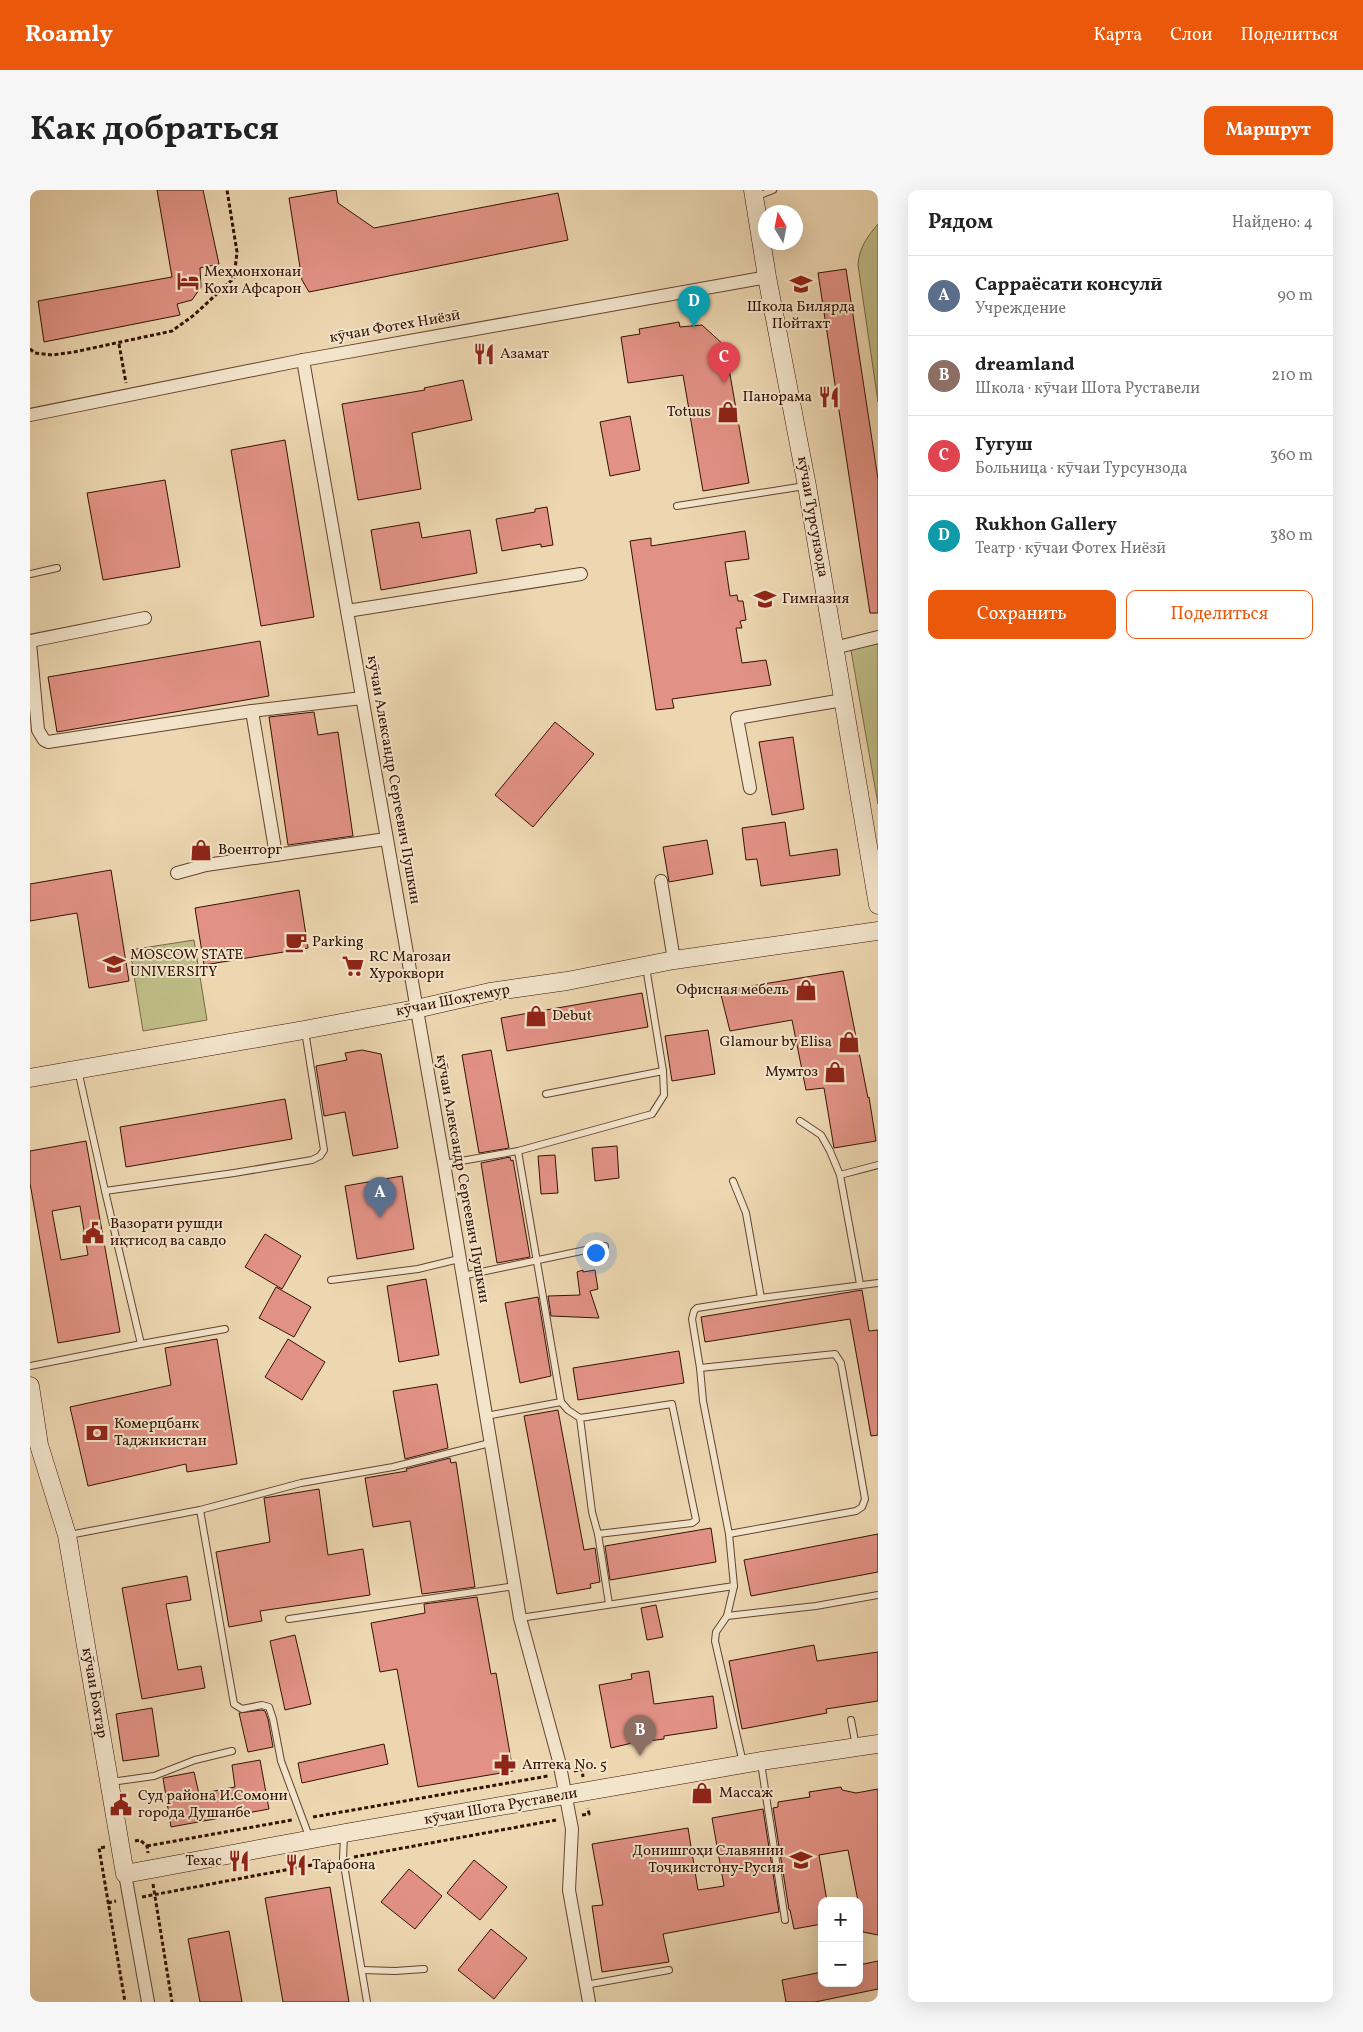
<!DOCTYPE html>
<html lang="ru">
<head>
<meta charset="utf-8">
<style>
	:root { --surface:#fff; --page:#f6f6f6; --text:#222; --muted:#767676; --line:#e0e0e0; --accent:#ea580c }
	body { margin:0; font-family:Vollkorn,serif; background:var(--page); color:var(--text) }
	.controls { position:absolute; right:15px; bottom:15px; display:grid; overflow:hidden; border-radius:10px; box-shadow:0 5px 20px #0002 }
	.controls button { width:45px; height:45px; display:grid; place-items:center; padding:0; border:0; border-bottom:1px solid var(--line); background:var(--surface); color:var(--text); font:25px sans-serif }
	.compass { position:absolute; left:728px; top:15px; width:45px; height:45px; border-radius:50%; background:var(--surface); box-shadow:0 5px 20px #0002; rotate:350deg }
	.you { position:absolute; left:565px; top:1062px; width:18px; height:18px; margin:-12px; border:4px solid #fff; border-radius:50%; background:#1a73e8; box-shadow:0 0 0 8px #1a73e833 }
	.badge { display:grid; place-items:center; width:32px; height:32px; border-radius:50%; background:var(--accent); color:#fff; font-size:16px; font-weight:700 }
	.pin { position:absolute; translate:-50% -41px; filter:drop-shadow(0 1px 2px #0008) }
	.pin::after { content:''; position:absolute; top:26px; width:18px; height:15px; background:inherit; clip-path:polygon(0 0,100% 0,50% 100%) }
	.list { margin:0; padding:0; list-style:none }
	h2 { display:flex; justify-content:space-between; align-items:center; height:65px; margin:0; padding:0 20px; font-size:21px }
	h2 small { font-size:16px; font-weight:400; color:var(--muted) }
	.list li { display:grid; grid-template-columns:32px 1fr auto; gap:15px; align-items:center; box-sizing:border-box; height:80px; padding:0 20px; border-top:1px solid var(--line) }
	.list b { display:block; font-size:19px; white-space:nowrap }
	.list p { margin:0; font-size:16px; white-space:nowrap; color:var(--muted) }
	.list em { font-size:16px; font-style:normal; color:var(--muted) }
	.actions { display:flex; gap:10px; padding:15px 20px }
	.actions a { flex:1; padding:11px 0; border:1px solid var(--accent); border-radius:10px; text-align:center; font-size:18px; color:var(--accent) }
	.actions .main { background:var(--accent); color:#fff }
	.map { position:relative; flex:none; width:848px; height:1812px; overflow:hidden; border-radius:10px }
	header { display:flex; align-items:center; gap:30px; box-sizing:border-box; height:70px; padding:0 25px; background:var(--accent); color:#fff }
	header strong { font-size:24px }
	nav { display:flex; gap:28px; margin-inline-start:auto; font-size:18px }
	.intro { display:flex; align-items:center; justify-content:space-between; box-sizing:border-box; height:120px; padding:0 30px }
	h1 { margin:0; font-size:35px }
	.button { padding:12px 22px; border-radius:10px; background:var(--accent); color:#fff; font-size:18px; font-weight:700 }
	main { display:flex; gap:30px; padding:0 30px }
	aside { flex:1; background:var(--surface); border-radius:10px; box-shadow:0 5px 20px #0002 }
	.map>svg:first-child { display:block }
	.green { fill:#bebd87; stroke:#796846 }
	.building { fill:#e29285; stroke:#341204; fill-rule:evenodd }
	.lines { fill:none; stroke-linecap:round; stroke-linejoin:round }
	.lane-casing { stroke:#62432f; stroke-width:8 }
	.street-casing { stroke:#62432f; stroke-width:14 }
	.secondary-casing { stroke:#341204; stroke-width:19 }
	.path { stroke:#341204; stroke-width:3; stroke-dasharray:4 2.5; stroke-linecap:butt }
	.lane { stroke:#f3e5cc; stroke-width:6 }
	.street { stroke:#f3e5cc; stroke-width:12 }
	.secondary { stroke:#f3e5cc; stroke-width:18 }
	.labels { text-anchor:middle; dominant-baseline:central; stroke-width:4; stroke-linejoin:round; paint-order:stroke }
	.poi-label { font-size:15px; fill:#341204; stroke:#f3e5cc; text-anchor:start }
	.street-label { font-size:15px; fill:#341204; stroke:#f3e5cc }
</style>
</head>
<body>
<header>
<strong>Roamly</strong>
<nav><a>Карта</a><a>Слои</a><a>Поделиться</a></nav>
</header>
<div class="intro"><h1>Как добраться</h1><a class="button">Маршрут</a></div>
<main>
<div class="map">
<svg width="848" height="1812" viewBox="0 0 848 1812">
	<rect width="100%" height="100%" fill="#edd7b1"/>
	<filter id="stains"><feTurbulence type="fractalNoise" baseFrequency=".004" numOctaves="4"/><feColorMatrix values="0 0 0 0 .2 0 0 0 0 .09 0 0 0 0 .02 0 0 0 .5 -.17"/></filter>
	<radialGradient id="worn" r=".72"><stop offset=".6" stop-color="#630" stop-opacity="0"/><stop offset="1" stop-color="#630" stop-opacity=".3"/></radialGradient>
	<g class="green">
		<path d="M848,34V212L828,75C829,58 837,47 848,34Z"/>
		<polygon points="848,450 848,614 820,455"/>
		<polygon points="164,750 177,830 113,841 100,760"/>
	</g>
	<g class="building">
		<polygon points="127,0 173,0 189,74 170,78 171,97 162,110 147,114 150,125 14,152 8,111 142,87"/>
		<polygon points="306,0 308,13 344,38 528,3 538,50 279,102 272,90 259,8"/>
		<polygon points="816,79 848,289 848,423 840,423 788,83"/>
		<polygon points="649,132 650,137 672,135 695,156 719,293 673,301 653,185 598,193 591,147 610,144 609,139"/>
		<polygon points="433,190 442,230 382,243 391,299 328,310 312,214 395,200 394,198"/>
		<polygon points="600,226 610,280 580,286 570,232"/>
		<polygon points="255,250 284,427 231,436 201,260"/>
		<polygon points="135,290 150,377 73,390 57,303"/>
		<polygon points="517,317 523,355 511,357 511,354 472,361 466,329 505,322 505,319"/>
		<polygon points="389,332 392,348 440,340 447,383 351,400 341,340"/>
		<polygon points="715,341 719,369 695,372 700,406 707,405 708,411 713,411 716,430 710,431 712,438 706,438 712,473 736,470 741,495 642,509 644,518 626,520 600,351 621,348 621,356"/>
		<polygon points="230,451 239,506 27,542 18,487"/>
		<polygon points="284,522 288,545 308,542 323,646 258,655 239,527"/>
		<polygon points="525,532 564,564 503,637 465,605"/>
		<polygon points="763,547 774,619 742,625 729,552"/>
		<polygon points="755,632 760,666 807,659 810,685 731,696 727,669 716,670 712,638"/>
		<polygon points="677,650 683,684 639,692 633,657"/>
		<polygon points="81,680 99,791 59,798 47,723 0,731 0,694"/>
		<polygon points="269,700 278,758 174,775 165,718"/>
		<polygon points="813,781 838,908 839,907 846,951 804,958 794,898 776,900 762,830 700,841 690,801"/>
		<polygon points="612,803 618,837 477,861 471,828"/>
		<polygon points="678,840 685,884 642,891 635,846"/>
		<polygon points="332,860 351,864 368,958 323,966 315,922 294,926 286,876 317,870 315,863"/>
		<polygon points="461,860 479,958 449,963 432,865"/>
		<polygon points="255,909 262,949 96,977 90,937"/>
		<path d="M56,951L90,1142L28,1153L0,993V961ZM50,1016L58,1065L31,1070L22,1021Z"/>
		<polygon points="587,956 589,988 565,991 562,958"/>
		<polygon points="525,965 528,1003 511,1004 508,966"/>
		<polygon points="480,967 481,971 483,970 500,1067 467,1073 451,973"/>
		<polygon points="372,986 384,1059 327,1069 315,996"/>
		<polygon points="235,1044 271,1066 252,1099 215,1077"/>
		<polygon points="553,1080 553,1082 565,1080 568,1099 560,1101 569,1128 521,1126 518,1106 550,1105 547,1082"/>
		<polygon points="396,1089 409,1165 369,1172 357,1096"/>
		<polygon points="246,1097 281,1117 264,1147 229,1128"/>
		<polygon points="832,1100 839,1141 848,1140 848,1245 841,1246 820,1129 675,1152 671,1127"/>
		<polygon points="508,1107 521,1186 490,1193 475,1113"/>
		<polygon points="187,1149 207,1274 157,1282 156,1274 58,1296 40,1217 141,1195 135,1158"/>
		<polygon points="258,1149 295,1172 272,1210 235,1187"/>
		<polygon points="649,1161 654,1193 548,1210 543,1178"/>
		<polygon points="407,1194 418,1258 375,1269 363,1201"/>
		<polygon points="528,1220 554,1360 565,1358 570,1392 560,1394 561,1398 527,1404 494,1226"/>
		<polygon points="420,1268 421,1273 426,1272 445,1397 392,1404 380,1331 343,1337 335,1288 377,1281 376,1279"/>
		<polygon points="289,1299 298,1365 333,1359 340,1405 230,1421 232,1431 199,1437 186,1362 240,1352 234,1308"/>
		<polygon points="681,1338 686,1372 580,1390 575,1356"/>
		<polygon points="848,1344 848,1382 721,1406 714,1370"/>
		<polygon points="157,1386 161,1410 136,1414 148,1480 171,1476 175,1498 112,1509 92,1398"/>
		<polygon points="447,1407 461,1484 466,1483 483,1581 388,1597 367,1479 350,1482 341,1433 395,1423 394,1414"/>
		<polygon points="626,1415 633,1447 617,1450 611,1418"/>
		<polygon points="265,1445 281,1514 255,1520 240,1451"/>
		<polygon points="784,1455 787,1471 848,1462 848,1511 796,1519 797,1523 712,1539 699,1471"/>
		<polygon points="619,1481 624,1514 683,1506 687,1538 634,1546 634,1549 602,1553 581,1558 569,1495 602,1489 601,1484"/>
		<polygon points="122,1518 129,1566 93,1571 86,1524"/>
		<polygon points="232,1520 235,1521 238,1529 243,1557 218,1562 209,1523"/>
		<polygon points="354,1554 358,1574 272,1593 268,1573"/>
		<polygon points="230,1570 239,1619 141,1637 133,1588 164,1582 169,1604 205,1597 202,1575"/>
		<polygon points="811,1597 812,1600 826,1603 848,1599 848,1745 833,1742 829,1711 828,1711 818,1660 789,1665 797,1711 792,1711 792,1734 764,1739 760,1720 759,1720 743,1618 748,1617 748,1612 780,1607 779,1602"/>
		<polygon points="733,1619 749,1722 633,1744 639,1772 572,1782 562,1716 573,1715 562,1654 658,1638 668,1700 694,1696 682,1628"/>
		<polygon points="444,1670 477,1697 450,1730 417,1703"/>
		<polygon points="379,1679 412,1706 385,1739 351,1712"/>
		<polygon points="300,1697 319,1812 253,1812 235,1708"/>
		<polygon points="461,1739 497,1768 464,1809 428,1780"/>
		<polygon points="199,1741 212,1812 170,1812 158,1749"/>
		<polygon points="848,1771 848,1799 785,1812 756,1812 752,1790 792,1782 792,1793 829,1793 829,1775"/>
	</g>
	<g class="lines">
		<g class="lane-casing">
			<g id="lane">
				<polyline points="725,7 743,0"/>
				<polyline points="647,316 775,296"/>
				<polyline points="0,384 27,378"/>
				<polyline points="48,880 75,1001 204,983 282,970 290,966 294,960 275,841"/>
				<polyline points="516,904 633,881"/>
				<polyline points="770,931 791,945 800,961 810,985"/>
				<polyline points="414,974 488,961 622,924 634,905 633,881 616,777"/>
				<polyline points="703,991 716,1023 731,1108"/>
				<polyline points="432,1086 575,1056"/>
				<polyline points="301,1090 388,1079 429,1069"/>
				<polyline points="830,1094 810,985 848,975"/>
				<polyline points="111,1154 195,1139"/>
				<polyline points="0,1176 111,1154 75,1001"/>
				<polyline points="670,1178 805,1164 811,1173 835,1309 832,1317 826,1321 699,1344"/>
				<polyline points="531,1212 538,1220 550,1228 642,1214 666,1330 662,1333 568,1344 562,1322 550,1228"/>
				<polyline points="456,1226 531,1212 488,961"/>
				<polyline points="170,1320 204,1514 212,1519 232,1515 239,1517 243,1529 251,1571 280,1649"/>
				<polyline points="568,1344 579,1414"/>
				<polyline points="39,1345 170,1320 271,1293 363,1277 460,1253"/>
				<polyline points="704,1396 697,1426 686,1442 685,1451 713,1573"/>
				<polyline points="697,1426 786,1416 848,1405"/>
				<polyline points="490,1428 704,1396 699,1344 673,1211 670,1178 662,1129 664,1121 667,1118 731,1108 848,1093"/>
				<polyline points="259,1429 485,1396"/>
				<polyline points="821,1530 826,1556"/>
				<polyline points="731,1573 755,1730"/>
				<polyline points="81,1592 124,1586 165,1570 202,1561"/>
				<polyline points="314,1645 313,1669 337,1812"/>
				<polyline points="332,1780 365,1781 394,1779"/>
				<polyline points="555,1795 639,1780"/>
			</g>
		</g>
		<g class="street-casing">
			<g id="street">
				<polyline points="273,170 414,974 490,1428 529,1571 542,1639 539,1700 559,1812"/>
				<polyline points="0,225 273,170 737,87"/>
				<polyline points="317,421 551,384"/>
				<polyline points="0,451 115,428"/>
				<polyline points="0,453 8,540 14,550 18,552 222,521 332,508"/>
				<polyline points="804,458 848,447"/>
				<polyline points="222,521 246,665"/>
				<polyline points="720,598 707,528 813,510"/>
				<polyline points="147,683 176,675 356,649"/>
				<polyline points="631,691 644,770"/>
				<polyline points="95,1684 118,1812"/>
			</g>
		</g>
		<g class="secondary-casing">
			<g id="secondary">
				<polyline points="723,0 737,87 777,296 848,715"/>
				<polyline points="0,888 274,840 386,819 460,802 537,791 644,770 848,741"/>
				<polyline points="0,1196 9,1255 37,1345 95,1684 315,1643 731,1571 848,1554"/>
			</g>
		</g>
		<g class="path">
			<polyline points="89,154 96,193"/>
			<polyline points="0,159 5,163 22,165 44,162 142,141 164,125 204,88 207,62 197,0"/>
			<polyline points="544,1581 552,1579 553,1587"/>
			<polyline points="552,1625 559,1624 558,1618"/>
			<polyline points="283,1627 518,1586"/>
			<polyline points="105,1651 110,1650 117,1656 118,1663"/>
			<polyline points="117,1656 262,1630"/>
			<polyline points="75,1657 69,1658 95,1812"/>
			<polyline points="324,1667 526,1630"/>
			<polyline points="123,1694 142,1812"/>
			<polyline points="112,1707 303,1671"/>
			<polyline points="78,1713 86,1711"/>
		</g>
		<use href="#lane" class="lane"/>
		<use href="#street" class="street"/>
		<use href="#secondary" class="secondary"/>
	</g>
	<defs>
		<g id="hotel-bare" transform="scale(1.725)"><path d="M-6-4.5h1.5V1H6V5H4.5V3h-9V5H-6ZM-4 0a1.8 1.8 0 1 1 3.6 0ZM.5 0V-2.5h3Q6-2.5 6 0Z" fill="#8f2418" stroke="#f3e5cc" stroke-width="2.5" paint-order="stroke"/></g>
		<g id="school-bare" transform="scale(1.725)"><path d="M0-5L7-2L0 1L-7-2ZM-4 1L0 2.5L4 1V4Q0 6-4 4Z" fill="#8f2418" stroke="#f3e5cc" stroke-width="2.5" paint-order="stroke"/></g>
		<g id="restaurant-bare" transform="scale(1.725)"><path d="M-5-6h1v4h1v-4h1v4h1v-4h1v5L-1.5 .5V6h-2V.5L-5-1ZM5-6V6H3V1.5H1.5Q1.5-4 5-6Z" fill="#8f2418" stroke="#f3e5cc" stroke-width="2.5" paint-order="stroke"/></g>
		<g id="shop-bare" transform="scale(1.725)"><path d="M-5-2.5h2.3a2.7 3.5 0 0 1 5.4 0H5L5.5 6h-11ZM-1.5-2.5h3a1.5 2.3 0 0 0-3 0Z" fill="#8f2418" stroke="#f3e5cc" stroke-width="2.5" paint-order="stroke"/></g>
		<g id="cafe-bare" transform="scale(1.725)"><path d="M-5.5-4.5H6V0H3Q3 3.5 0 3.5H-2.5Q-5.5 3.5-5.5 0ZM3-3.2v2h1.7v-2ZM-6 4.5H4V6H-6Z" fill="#8f2418" stroke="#f3e5cc" stroke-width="2.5" paint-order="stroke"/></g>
		<g id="university-bare" transform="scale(1.725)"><path d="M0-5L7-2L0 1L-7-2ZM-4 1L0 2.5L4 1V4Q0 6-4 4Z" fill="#8f2418" stroke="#f3e5cc" stroke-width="2.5" paint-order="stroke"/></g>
		<g id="supermarket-bare" transform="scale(1.725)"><path d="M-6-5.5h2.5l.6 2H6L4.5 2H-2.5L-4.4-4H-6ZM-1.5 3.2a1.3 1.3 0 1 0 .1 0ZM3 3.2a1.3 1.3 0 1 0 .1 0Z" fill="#8f2418" stroke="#f3e5cc" stroke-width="2.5" paint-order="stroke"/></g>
		<g id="civic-bare" transform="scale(1.725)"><path d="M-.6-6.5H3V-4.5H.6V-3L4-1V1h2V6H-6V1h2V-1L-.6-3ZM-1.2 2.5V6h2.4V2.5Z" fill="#8f2418" stroke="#f3e5cc" stroke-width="2.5" paint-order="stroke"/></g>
		<g id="bank-bare" transform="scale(1.725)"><path d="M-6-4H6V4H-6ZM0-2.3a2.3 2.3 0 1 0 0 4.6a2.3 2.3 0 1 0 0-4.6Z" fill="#8f2418" stroke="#f3e5cc" stroke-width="2.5" paint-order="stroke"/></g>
		<g id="pharmacy-bare" transform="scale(1.725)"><path d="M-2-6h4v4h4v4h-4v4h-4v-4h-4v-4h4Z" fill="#8f2418" stroke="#f3e5cc" stroke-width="2.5" paint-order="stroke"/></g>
	</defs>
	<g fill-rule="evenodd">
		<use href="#hotel-bare" x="158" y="91"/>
		<use href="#school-bare" x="771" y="94"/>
		<use href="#restaurant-bare" x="454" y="164"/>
		<use href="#restaurant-bare" x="799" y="207"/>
		<use href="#shop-bare" x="698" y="222"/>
		<use href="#school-bare" x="735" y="409"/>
		<use href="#shop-bare" x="171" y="660"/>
		<use href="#cafe-bare" x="266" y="752"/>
		<use href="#university-bare" x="84" y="774"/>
		<use href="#supermarket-bare" x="323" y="776"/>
		<use href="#shop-bare" x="776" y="800"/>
		<use href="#shop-bare" x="506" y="826"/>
		<use href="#shop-bare" x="819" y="852"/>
		<use href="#shop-bare" x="805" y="882"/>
		<use href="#civic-bare" x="63" y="1043"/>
		<use href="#bank-bare" x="67" y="1243"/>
		<use href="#pharmacy-bare" x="475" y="1575"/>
		<use href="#shop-bare" x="672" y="1603"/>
		<use href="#civic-bare" x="91" y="1615"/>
		<use href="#university-bare" x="771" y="1670"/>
		<use href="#restaurant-bare" x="209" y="1671"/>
		<use href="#restaurant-bare" x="266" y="1675"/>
	</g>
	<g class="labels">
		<g class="poi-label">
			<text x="174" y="82">Меҳмонхонаи<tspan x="174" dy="17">Кохи Афсарон</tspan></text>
			<text x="771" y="117" text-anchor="middle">Школа Билярда<tspan x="771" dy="17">Пойтахт</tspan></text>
			<text x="470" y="164">Азамат</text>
			<text x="782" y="207" text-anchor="end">Панорама</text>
			<text x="681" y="222" text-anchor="end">Totuus</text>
			<text x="752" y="409">Гимназия</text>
			<text x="188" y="660">Военторг</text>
			<text x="282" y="752">Parking</text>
			<text x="100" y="765">MOSCOW STATE<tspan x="100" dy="17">UNIVERSITY</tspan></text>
			<text x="339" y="767">RC Магозаи<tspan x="339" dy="17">Хуроквори</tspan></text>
			<text x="759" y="800" text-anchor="end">Офисная мебель</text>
			<text x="522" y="826">Debut</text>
			<text x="802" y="852" text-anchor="end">Glamour by Elisa</text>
			<text x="788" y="882" text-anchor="end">Мумтоз</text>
			<text x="80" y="1034">Вазорати рушди<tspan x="80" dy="17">иқтисод ва савдо</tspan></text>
			<text x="84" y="1234">Комерцбанк<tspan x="84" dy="17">Таджикистан</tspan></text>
			<text x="492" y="1575">Аптека No. 5</text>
			<text x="689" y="1603">Массаж</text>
			<text x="108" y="1606">Суд района И.Сомони<tspan x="108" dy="17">города Душанбе</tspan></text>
			<text x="754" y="1661" text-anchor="end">Донишгоҳи Славянии<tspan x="754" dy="17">Тоҷикистону-Русия</tspan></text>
			<text x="192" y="1671" text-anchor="end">Техас</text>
			<text x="282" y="1675">Тарабона</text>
		</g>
		<g class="street-label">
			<text transform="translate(365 137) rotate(-10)">кӯчаи Фотех Ниёзӣ</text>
			<text transform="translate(782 327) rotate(80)">кӯчаи Турсунзода</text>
			<text transform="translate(363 590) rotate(80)">кӯчаи Александр Сергеевич Пушкин</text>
			<text transform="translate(423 811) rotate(-11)">кӯчаи Шоҳтемур</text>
			<text transform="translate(432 989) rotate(80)">кӯчаи Александр Сергеевич Пушкин</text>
			<text transform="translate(64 1503) rotate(80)">кӯчаи Бохтар</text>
			<text transform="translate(471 1617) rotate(-10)">кӯчаи Шота Руставели</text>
		</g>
	</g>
	<rect width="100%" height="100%" filter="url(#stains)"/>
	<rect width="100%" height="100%" fill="url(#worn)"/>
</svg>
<div class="controls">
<button>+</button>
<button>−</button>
</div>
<svg class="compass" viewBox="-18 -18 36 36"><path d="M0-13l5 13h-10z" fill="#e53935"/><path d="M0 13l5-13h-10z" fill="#767676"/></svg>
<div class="you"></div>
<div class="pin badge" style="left:350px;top:1028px;background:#5c6f8a">A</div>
<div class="pin badge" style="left:610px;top:1566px;background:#8d6e63">B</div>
<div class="pin badge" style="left:694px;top:193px;background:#e0444e">C</div>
<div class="pin badge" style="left:664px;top:137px;background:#0f9aa8">D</div>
</div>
<aside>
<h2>Рядом<small>Найдено: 4</small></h2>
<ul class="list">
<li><span class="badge" style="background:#5c6f8a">A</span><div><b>Сарраёсати консулӣ</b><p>Учреждение</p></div><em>90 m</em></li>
<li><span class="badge" style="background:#8d6e63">B</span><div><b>dreamland</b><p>Школа · кӯчаи Шота Руставели</p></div><em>210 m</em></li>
<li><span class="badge" style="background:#e0444e">C</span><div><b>Гугуш</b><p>Больница · кӯчаи Турсунзода</p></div><em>360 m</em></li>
<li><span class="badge" style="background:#0f9aa8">D</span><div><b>Rukhon Gallery</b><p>Театр · кӯчаи Фотех Ниёзӣ</p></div><em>380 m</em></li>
</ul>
<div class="actions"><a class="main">Сохранить</a><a>Поделиться</a></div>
</aside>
</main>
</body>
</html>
